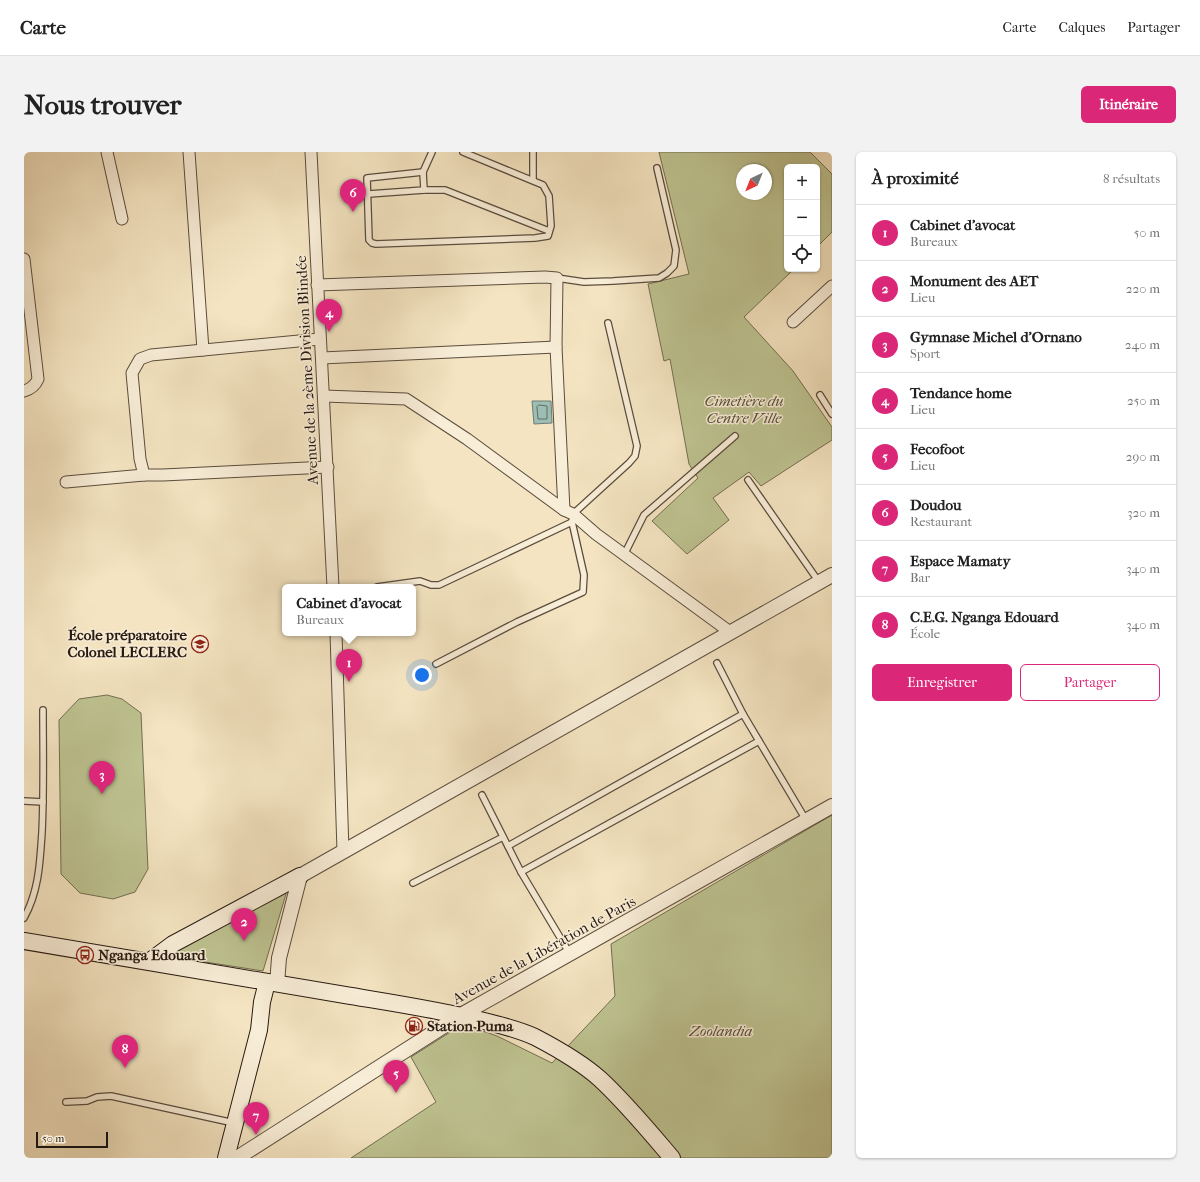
<!DOCTYPE html>
<html lang="fr">
<head>
<meta charset="utf-8">
<style>
	:root { --surface:#fff; --page:#f2f2f2; --text:#222; --muted:#767676; --line:#e0e0e0; --accent:#db2777 }
	body { margin:0; font-family:"IM FELL French Canon",serif; background:var(--page); color:var(--text) }
	.controls { position:absolute; right:12px; top:12px; display:grid; overflow:hidden; border-radius:6px; box-shadow:0 1px 3px #0004 }
	.controls button { width:36px; height:36px; display:grid; place-items:center; padding:0; border:0; border-bottom:1px solid var(--line); background:var(--surface); color:var(--text); font:20px sans-serif }
	.compass { position:absolute; left:712px; top:12px; width:36px; height:36px; border-radius:50%; background:var(--surface); box-shadow:0 1px 3px #0004; rotate:223deg }
	.scale { position:absolute; left:12px; bottom:10px; width:72px; box-sizing:border-box; padding-left:4px; border:2px solid #271a12; border-top:0; font-size:11px; line-height:14px; white-space:nowrap; color:#271a12; -webkit-text-stroke:3px #f8edd7; paint-order:stroke }
	.you { position:absolute; left:398px; top:523px; width:14px; height:14px; margin:-10px; border:3px solid #fff; border-radius:50%; background:#1a73e8; box-shadow:0 0 0 6px #1a73e833 }
	.badge { display:grid; place-items:center; width:26px; height:26px; border-radius:50%; background:var(--accent); color:#fff; font-size:13px; font-weight:700 }
	.pin { position:absolute; translate:-50% -33px; filter:drop-shadow(0 1px 2px #0008) }
	.pin::after { content:''; position:absolute; top:21px; width:14px; height:12px; background:inherit; clip-path:polygon(0 0,100% 0,50% 100%) }
	.popup { position:absolute; left:258px; top:432px; width:134px; height:52px; box-sizing:border-box; display:grid; place-content:center; border-radius:6px; background:var(--surface); filter:drop-shadow(0 1px 3px #0005); font-size:13px; white-space:nowrap; color:var(--muted) }
	.popup b { font-size:15px; color:var(--text) }
	.popup::after { content:''; position:absolute; left:50%; top:100%; margin-left:-8px; border:8px solid transparent; border-top-color:var(--surface) }
	.list { margin:0; padding:0; list-style:none }
	h2 { display:flex; justify-content:space-between; align-items:center; height:52px; margin:0; padding:0 16px; font-size:17px }
	h2 small { font-size:13px; font-weight:400; color:var(--muted) }
	.list li { display:grid; grid-template-columns:26px 1fr auto; gap:12px; align-items:center; box-sizing:border-box; height:56px; padding:0 16px; border-top:1px solid var(--line) }
	.list b { display:block; font-size:15px; white-space:nowrap }
	.list p { margin:0; font-size:13px; white-space:nowrap; color:var(--muted) }
	.list em { font-size:13px; font-style:normal; color:var(--muted) }
	.actions { display:flex; gap:8px; padding:12px 16px }
	.actions a { flex:1; padding:9px 0; border:1px solid var(--accent); border-radius:6px; text-align:center; font-size:14px; color:var(--accent) }
	.actions .main { background:var(--accent); color:#fff }
	.icon { flex:none; width:22px; height:22px; fill:none; stroke:currentColor; stroke-width:2; stroke-linecap:round; stroke-linejoin:round }
	.map { position:relative; flex:none; width:808px; height:1006px; overflow:hidden; border-radius:6px }
	header { display:flex; align-items:center; gap:24px; box-sizing:border-box; height:56px; padding:0 20px; background:var(--surface); border-bottom:1px solid var(--line) }
	header strong { font-size:19px }
	nav { display:flex; gap:22px; margin-inline-start:auto; font-size:14px }
	.intro { display:flex; align-items:center; justify-content:space-between; box-sizing:border-box; height:96px; padding:0 24px }
	h1 { margin:0; font-size:28px }
	.button { padding:10px 18px; border-radius:6px; background:var(--accent); color:#fff; font-size:14px; font-weight:700 }
	main { display:flex; gap:24px; padding:0 24px }
	aside { flex:1; background:var(--surface); border-radius:6px; box-shadow:0 1px 3px #0004 }
	.map>svg:first-child { display:block }
	.green { fill:#bec391; stroke:#726e52; fill-rule:evenodd }
	.water { fill:#9cbeb4; stroke:#6d7c73 }
	.lines { fill:none; stroke-linecap:round; stroke-linejoin:round }
	.shore { stroke:#626c63; stroke-width:1 }
	.service-casing { stroke:#5a4c3e; stroke-width:8 }
	.minor-casing { stroke:#5a4c3e; stroke-width:13 }
	.tertiary-casing { stroke:#5a4c3e; stroke-width:16 }
	.secondary-casing { stroke:#271a12; stroke-width:18 }
	.service { stroke:#f8edd7; stroke-width:5.5 }
	.minor { stroke:#f8edd7; stroke-width:11 }
	.tertiary { stroke:#f8edd7; stroke-width:14 }
	.secondary { stroke:#f8edd7; stroke-width:16 }
	.labels { text-anchor:middle; dominant-baseline:central; stroke-width:3; stroke-linejoin:round; paint-order:stroke }
	.street-label { font-size:15px; fill:#271a12; stroke:#f8edd7 }
	.park-label { font-size:15px; font-style:italic; fill:#544d38; stroke:#f8edd7 }
	.poi-label { font-size:15px; font-weight:bold; fill:#271a12; stroke:#f8edd7; text-anchor:start }
</style>
</head>
<body>
<header>
<strong>Carte</strong>
<nav><a>Carte</a><a>Calques</a><a>Partager</a></nav>
</header>
<div class="intro"><h1>Nous trouver</h1><a class="button">Itinéraire</a></div>
<main>
<div class="map">
<svg width="808" height="1006" viewBox="0 0 808 1006">
	<rect width="100%" height="100%" fill="#f4e4c1"/>
	<filter id="stains"><feTurbulence type="fractalNoise" baseFrequency=".005" numOctaves="4"/><feColorMatrix values="0 0 0 0 .2 0 0 0 0 .09 0 0 0 0 .02 0 0 0 .5 -.17"/></filter>
	<radialGradient id="worn" r=".72"><stop offset=".6" stop-color="#630" stop-opacity="0"/><stop offset="1" stop-color="#630" stop-opacity=".3"/></radialGradient>
	<g class="green">
		<path d="M635,0H786L808,22V80L793,95V15H763V117H770L720,165L769,219L808,275V288L737,334L725,320L689,346L705,368L663,402L628,369L674,326L665,312L646,207L640,209L624,132L665,122ZM718,18H742V42H718Z"/>
		<polygon points="83,543 98,547 117,561 124,717 111,740 89,747 56,741 37,722 35,568 55,547"/>
		<polygon points="808,663 808,1006 327,1006 412,950 387,905 439,872 473,884 528,911 591,844 587,792"/>
		<polygon points="259,737 262,742 239,819 149,805 148,798"/>
	</g>
	<polygon class="water" points="508,249 527,249 528,271 510,272"/>
	<g class="lines">
		<polygon class="shore" points="515,253 523,254 523,267 514,267 513,255"/>
		<g class="service-casing">
			<g id="service">
				<polyline points="509,0 509,28"/>
				<polyline points="399,20 343,26 345,88 348,91 352,92 511,86 524,84 527,74 525,44 519,33 439,0"/>
				<polyline points="400,38 421,38 525,79"/>
				<polyline points="345,42 400,38 399,20 408,0"/>
				<polyline points="533,126 560,130 589,129 635,126 643,121 650,114 652,98 633,16"/>
				<polyline points="796,243 808,262"/>
				<polyline points="724,328 795,430"/>
				<polyline points="600,403 620,363 711,284"/>
				<polyline points="353,435 396,429 407,433 415,433 548,370"/>
				<polyline points="693,511 719,562 782,668"/>
				<polyline points="412,512 493,470 559,440 560,423 548,370 549,362 605,311 611,304 613,294 584,171"/>
				<polyline points="458,643 497,720 546,802"/>
				<polyline points="0,649 19,650"/>
				<polyline points="484,694 719,562"/>
				<polyline points="497,720 735,589"/>
				<polyline points="389,731 479,685"/>
				<path d="M0,766C15,739 16,710 18,680C20,639 19,598 19,558"/>
				<polyline points="42,950 63,949 73,945 87,944 210,971"/>
			</g>
		</g>
		<g class="minor-casing">
			<g id="minor">
				<polyline points="83,0 98,67"/>
				<polyline points="165,0 179,198"/>
				<polyline points="287,0 309,435"/>
				<path d="M0,107L14,227C11,234 7,237 0,239"/>
				<polyline points="293,133 521,125 533,126 532,195 540,358"/>
				<polyline points="769,170 808,134"/>
				<polyline points="296,187 127,203 116,207 108,221 116,307 120,323 139,323 304,315"/>
				<polyline points="298,206 532,195"/>
				<polyline points="300,244 382,247 443,287 540,358 549,362 572,382 706,480"/>
				<polyline points="42,330 120,323"/>
				<polyline points="312,481 319,699"/>
			</g>
		</g>
		<g class="tertiary-casing">
			<g id="tertiary">
				<polyline points="253,832 255,806 276,724 808,423"/>
				<polyline points="213,1006 437,863 808,654"/>
			</g>
		</g>
		<g class="secondary-casing">
			<g id="secondary">
				<path d="M0,789C107,806 214,826 321,843C369,851 417,858 464,870C480,874 496,878 511,885C534,897 557,910 576,927C602,951 625,979 648,1006"/>
				<polyline points="126,809 149,792 276,724"/>
				<polyline points="202,1006 235,878 238,850 243,830"/>
			</g>
		</g>
		<use href="#service" class="service"/>
		<use href="#minor" class="minor"/>
		<use href="#tertiary" class="tertiary"/>
		<use href="#secondary" class="secondary"/>
	</g>
	<defs>
		<g id="school-ring" transform="scale(0.9)"><circle r="9.5" fill="#f8edd7" stroke="#8f2418" stroke-width="1.5"/><path d="M0-5L7-2L0 1L-7-2ZM-4 1L0 2.5L4 1V4Q0 6-4 4Z" fill="#8f2418"/></g>
		<g id="bus-ring" transform="scale(0.9)"><circle r="9.5" fill="#f8edd7" stroke="#8f2418" stroke-width="1.5"/><path d="M-5-6H5V4H4V6H2V4H-2V6H-4V4H-5ZM-3.5-4V0h7V-4ZM-3.5 1.2v1.5H-2V1.2ZM2 1.2v1.5H3.5V1.2Z" fill="#8f2418"/></g>
		<g id="fuel-ring" transform="scale(0.9)"><circle r="9.5" fill="#f8edd7" stroke="#8f2418" stroke-width="1.5"/><path d="M-5.5-6h7V0h2V4h1.3V-2.5L3-4.5l.8-.8L6-3V5H2.5V1h-1V6h-7ZM-4.2-4.7v3.2H.2V-4.7Z" fill="#8f2418"/></g>
	</defs>
	<g fill-rule="evenodd">
		<use href="#school-ring" x="176" y="492"/>
		<use href="#bus-ring" x="61" y="803"/>
		<use href="#fuel-ring" x="390" y="874"/>
	</g>
	<g class="labels">
		<g class="street-label">
			<text transform="translate(283 218) rotate(-93)">Avenue de la 2ème Division Blindée</text>
			<text transform="translate(520 798) rotate(-29)">Avenue de la Libération de Paris</text>
		</g>
		<g class="park-label">
			<text x="720" y="249">Cimetière du<tspan x="720" dy="17">Centre Ville</tspan></text>
			<text x="697" y="879">Zoolandia</text>
		</g>
		<g class="poi-label">
			<text x="163" y="483" text-anchor="end">École préparatoire<tspan x="163" dy="17">Colonel LECLERC</tspan></text>
			<text x="74" y="803">Nganga Edouard</text>
			<text x="403" y="874">Station Puma</text>
		</g>
	</g>
	<rect width="100%" height="100%" filter="url(#stains)"/>
	<rect width="100%" height="100%" fill="url(#worn)"/>
</svg>
<div class="controls">
<button>+</button>
<button>−</button>
<button><svg class="icon" aria-label="locate" viewBox="0 0 24 24"><circle cx="12" cy="12" r="6"/><path d="M12 2v4M12 18v4M2 12h4M18 12h4"/></svg></button>
</div>
<svg class="compass" viewBox="-18 -18 36 36"><path d="M0-13l5 13h-10z" fill="#e53935"/><path d="M0 13l5-13h-10z" fill="#767676"/></svg>
<div class="scale">50 m</div>
<div class="you"></div>
<div class="pin badge" style="left:325px;top:530px">1</div>
<div class="popup"><b>Cabinet d'avocat</b>Bureaux</div>
<div class="pin badge" style="left:220px;top:789px">2</div>
<div class="pin badge" style="left:78px;top:642px">3</div>
<div class="pin badge" style="left:305px;top:180px">4</div>
<div class="pin badge" style="left:372px;top:941px">5</div>
<div class="pin badge" style="left:329px;top:60px">6</div>
<div class="pin badge" style="left:232px;top:983px">7</div>
<div class="pin badge" style="left:101px;top:916px">8</div>
</div>
<aside>
<h2>À proximité<small>8 résultats</small></h2>
<ul class="list">
<li><span class="badge">1</span><div><b>Cabinet d'avocat</b><p>Bureaux</p></div><em>50 m</em></li>
<li><span class="badge">2</span><div><b>Monument des AET</b><p>Lieu</p></div><em>220 m</em></li>
<li><span class="badge">3</span><div><b>Gymnase Michel d'Ornano</b><p>Sport</p></div><em>240 m</em></li>
<li><span class="badge">4</span><div><b>Tendance home</b><p>Lieu</p></div><em>250 m</em></li>
<li><span class="badge">5</span><div><b>Fecofoot</b><p>Lieu</p></div><em>290 m</em></li>
<li><span class="badge">6</span><div><b>Doudou</b><p>Restaurant</p></div><em>320 m</em></li>
<li><span class="badge">7</span><div><b>Espace Mamaty</b><p>Bar</p></div><em>340 m</em></li>
<li><span class="badge">8</span><div><b>C.E.G. Nganga Edouard</b><p>École</p></div><em>340 m</em></li>
</ul>
<div class="actions"><a class="main">Enregistrer</a><a>Partager</a></div>
</aside>
</main>
</body>
</html>
